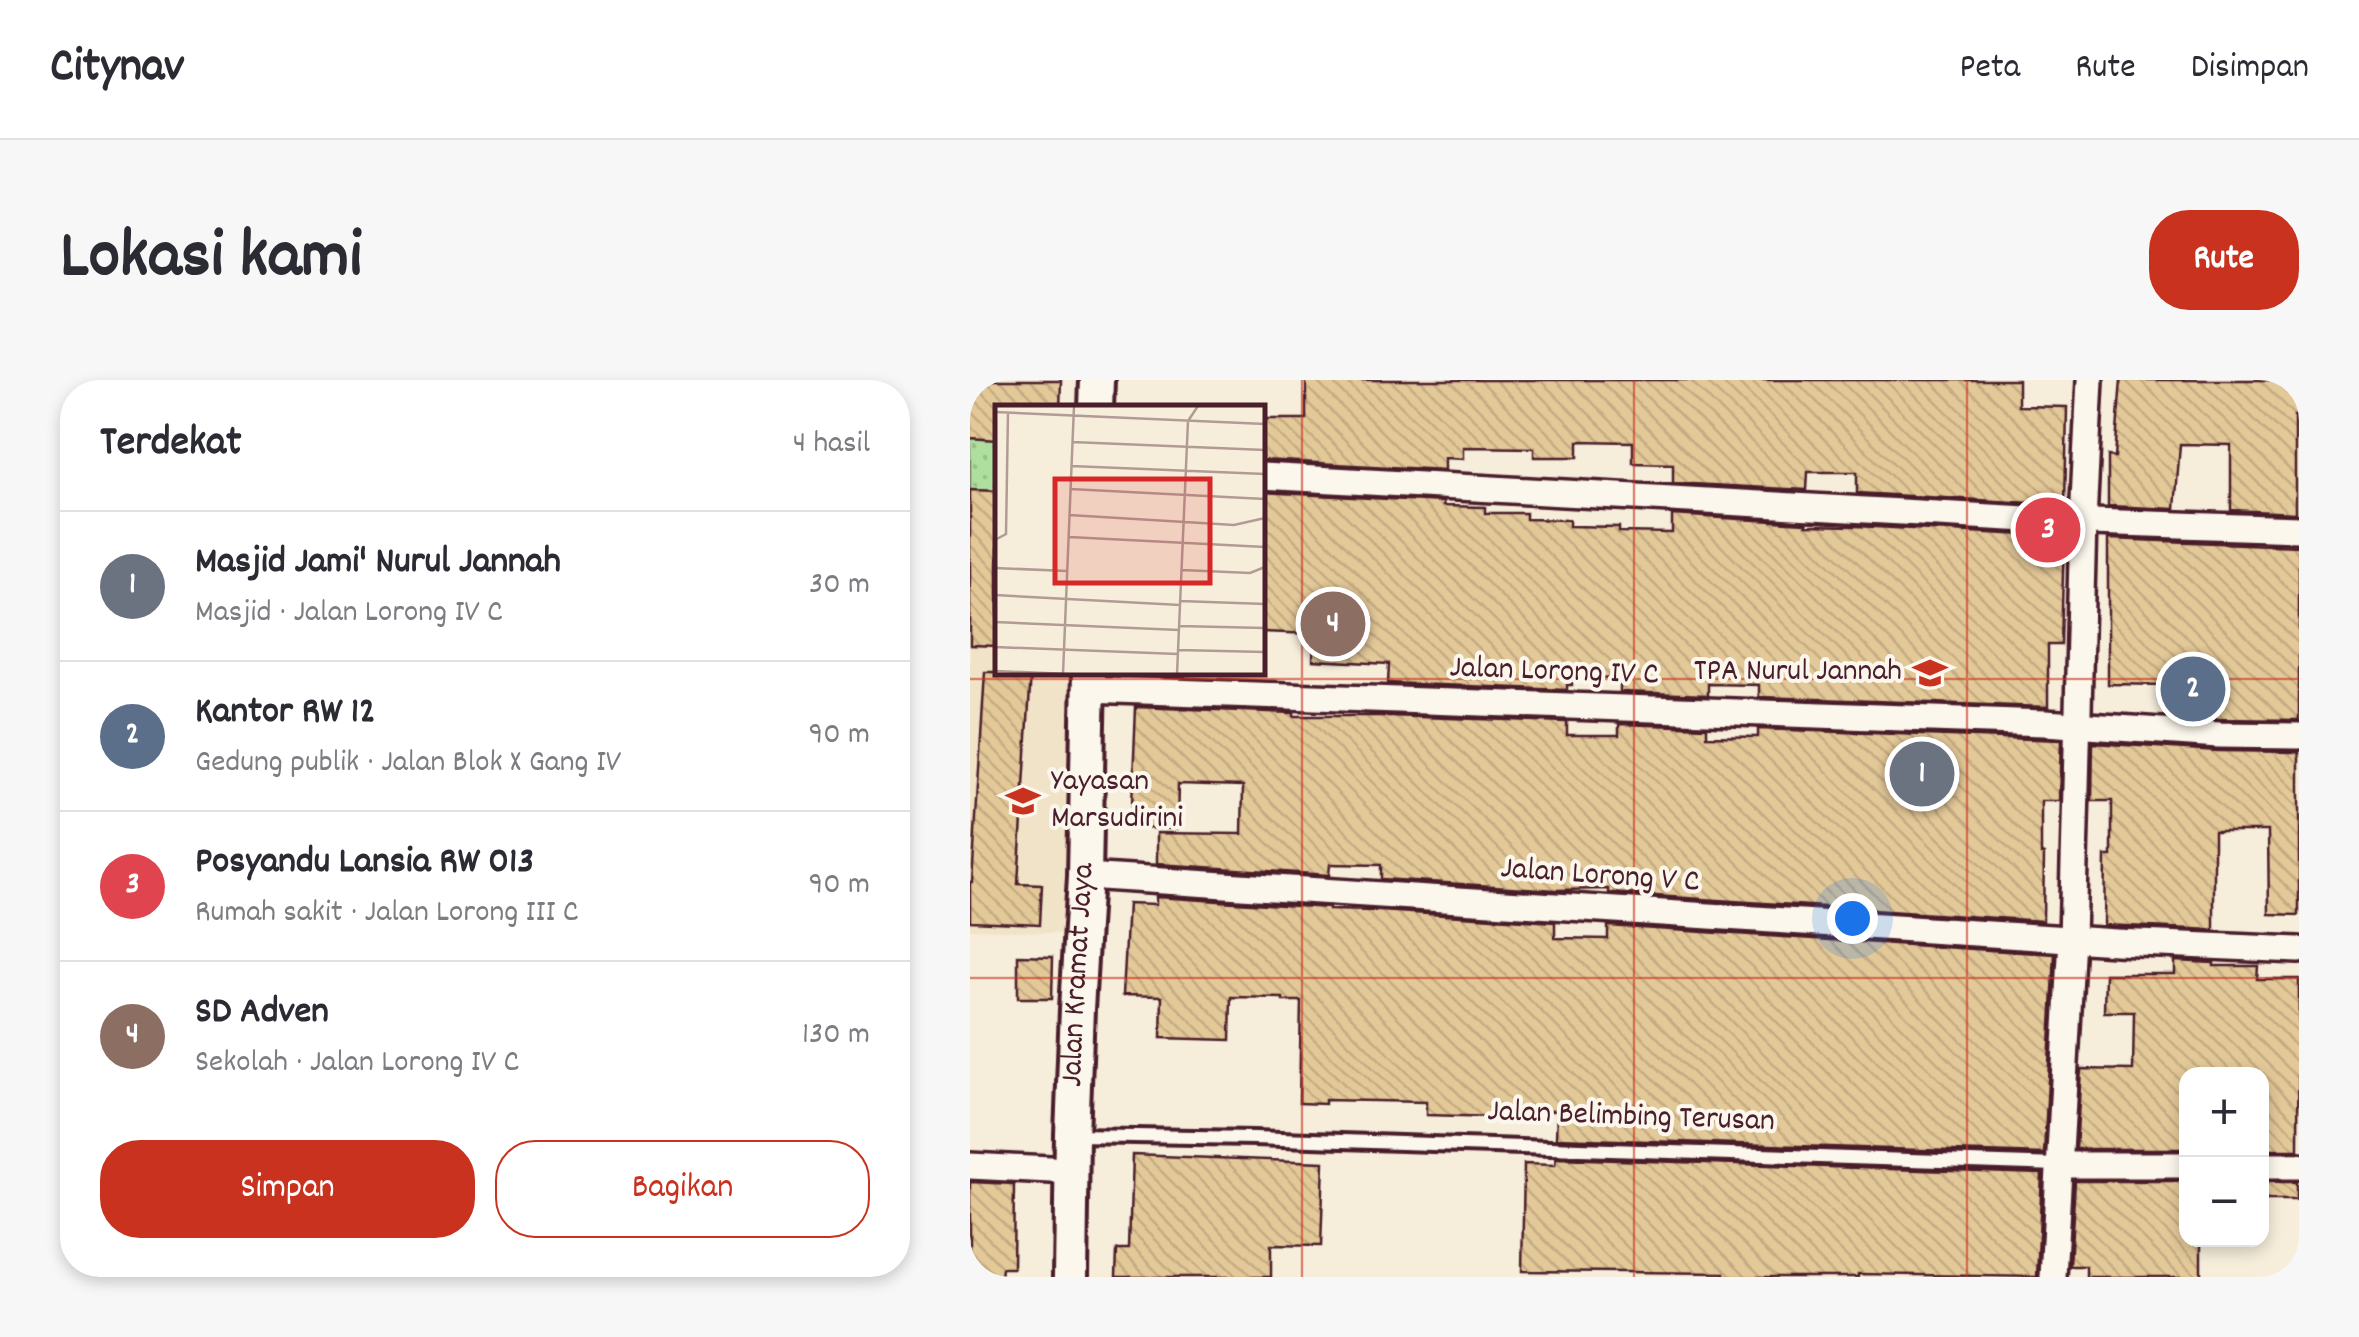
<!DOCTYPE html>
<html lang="id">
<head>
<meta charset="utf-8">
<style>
	:root { --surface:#fff; --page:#f7f7f7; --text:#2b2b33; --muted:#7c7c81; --line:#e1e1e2; --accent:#c8321e }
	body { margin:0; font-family:Dekko,sans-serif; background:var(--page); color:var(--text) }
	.controls { position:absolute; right:30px; bottom:30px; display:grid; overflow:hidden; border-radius:20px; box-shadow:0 5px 15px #0003 }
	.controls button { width:90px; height:90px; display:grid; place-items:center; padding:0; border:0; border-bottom:2px solid var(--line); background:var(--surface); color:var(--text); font:50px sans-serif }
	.you { position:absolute; left:882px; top:538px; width:35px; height:35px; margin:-25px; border:8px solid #fff; border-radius:50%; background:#1a73e8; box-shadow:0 0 0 15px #1a73e833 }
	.badge { display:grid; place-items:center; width:65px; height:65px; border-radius:50%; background:var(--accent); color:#fff; font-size:32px; font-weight:700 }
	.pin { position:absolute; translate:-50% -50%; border:5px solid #fff; box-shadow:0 2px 10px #0006 }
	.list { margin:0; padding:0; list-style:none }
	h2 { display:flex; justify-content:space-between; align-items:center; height:130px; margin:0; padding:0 40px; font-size:42px }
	h2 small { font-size:32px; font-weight:400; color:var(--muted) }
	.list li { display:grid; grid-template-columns:65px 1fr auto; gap:30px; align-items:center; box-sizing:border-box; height:150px; padding:0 40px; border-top:2px solid var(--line) }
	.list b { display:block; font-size:38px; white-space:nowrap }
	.list p { margin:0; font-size:32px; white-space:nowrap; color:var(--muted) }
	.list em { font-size:32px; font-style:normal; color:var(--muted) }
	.actions { display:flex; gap:20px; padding:30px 40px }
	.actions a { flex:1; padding:22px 0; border:2px solid var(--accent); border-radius:40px; text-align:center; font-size:35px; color:var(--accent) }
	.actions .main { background:var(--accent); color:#fff }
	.map { position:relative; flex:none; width:1329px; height:897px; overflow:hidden; border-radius:40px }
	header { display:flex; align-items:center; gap:60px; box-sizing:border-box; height:140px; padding:0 50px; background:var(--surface); border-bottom:2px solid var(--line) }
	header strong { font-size:48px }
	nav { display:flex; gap:55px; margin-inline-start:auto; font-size:35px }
	.intro { display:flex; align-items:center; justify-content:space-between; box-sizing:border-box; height:240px; padding:0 60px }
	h1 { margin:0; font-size:70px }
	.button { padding:25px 45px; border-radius:40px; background:var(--accent); color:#fff; font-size:35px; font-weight:700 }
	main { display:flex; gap:60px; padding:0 60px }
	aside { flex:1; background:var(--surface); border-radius:40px; box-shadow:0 5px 15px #0003 }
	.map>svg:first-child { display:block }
	.built { fill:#f0e3c7 }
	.park { fill:url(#park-dots); stroke:#7c7f65; stroke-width:2.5 }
	.building { fill:url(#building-back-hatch); stroke:#4a1f2b; stroke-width:2.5 }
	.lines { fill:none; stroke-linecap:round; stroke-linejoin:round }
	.service-casing { stroke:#4a1f2b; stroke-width:20 }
	.minor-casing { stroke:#4a1f2b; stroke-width:32 }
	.tertiary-casing { stroke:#4a1f2b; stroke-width:40 }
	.service { stroke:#fbf7ec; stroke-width:12 }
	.minor { stroke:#fbf7ec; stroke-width:25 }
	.tertiary { stroke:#fbf7ec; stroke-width:32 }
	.grid { fill:none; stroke:#c8321e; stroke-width:2.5; stroke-opacity:0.55 }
	.labels { text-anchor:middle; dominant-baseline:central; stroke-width:8; stroke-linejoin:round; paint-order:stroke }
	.street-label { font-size:32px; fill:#4a1f2b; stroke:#fbf7ec }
	.poi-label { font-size:32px; fill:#4a1f2b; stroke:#fbf7ec; text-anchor:end }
	.inset-road { fill:none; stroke:#b19b95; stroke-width:2.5 }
	.view { fill:#d62828; fill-opacity:0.15; stroke:#d62828; stroke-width:5 }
	.inset-edge { fill:none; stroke:#4a1f2b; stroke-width:5 }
</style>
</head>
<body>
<header>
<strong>Citynav</strong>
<nav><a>Peta</a><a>Rute</a><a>Disimpan</a></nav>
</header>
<div class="intro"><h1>Lokasi kami</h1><a class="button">Rute</a></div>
<main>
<aside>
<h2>Terdekat<small>4 hasil</small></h2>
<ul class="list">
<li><span class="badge" style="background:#6b7280">1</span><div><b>Masjid Jami' Nurul Jannah</b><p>Masjid · Jalan Lorong IV C</p></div><em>30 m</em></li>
<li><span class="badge" style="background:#5c6f8a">2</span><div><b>Kantor RW 12</b><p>Gedung publik · Jalan Blok X Gang IV</p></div><em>90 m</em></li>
<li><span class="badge" style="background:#e0444e">3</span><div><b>Posyandu Lansia RW 013</b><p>Rumah sakit · Jalan Lorong III C</p></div><em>90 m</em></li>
<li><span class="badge" style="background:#8d6e63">4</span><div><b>SD Adven</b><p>Sekolah · Jalan Lorong IV C</p></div><em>130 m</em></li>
</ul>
<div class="actions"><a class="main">Simpan</a><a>Bagikan</a></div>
</aside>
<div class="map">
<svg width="1329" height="897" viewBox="0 0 1329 897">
	<defs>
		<pattern id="park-dots" width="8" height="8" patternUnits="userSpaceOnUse" patternTransform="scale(2.5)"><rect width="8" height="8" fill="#afdf9f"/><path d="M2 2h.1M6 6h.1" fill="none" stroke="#98bf89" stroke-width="1.8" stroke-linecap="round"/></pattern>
		<pattern id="building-back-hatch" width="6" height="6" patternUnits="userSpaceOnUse" patternTransform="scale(2.5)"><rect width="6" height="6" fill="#e3c898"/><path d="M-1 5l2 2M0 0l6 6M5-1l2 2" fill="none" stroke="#c4ab83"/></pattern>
	</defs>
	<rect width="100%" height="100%" fill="#f6eedb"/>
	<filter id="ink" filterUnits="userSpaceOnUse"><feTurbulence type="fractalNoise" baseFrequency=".01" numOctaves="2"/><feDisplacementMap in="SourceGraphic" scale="20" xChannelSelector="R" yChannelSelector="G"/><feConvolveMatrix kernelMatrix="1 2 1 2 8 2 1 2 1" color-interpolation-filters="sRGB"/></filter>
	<g filter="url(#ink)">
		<polygon class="built" points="0,161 27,161 28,292 111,293 102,553 0,549"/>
		<polygon class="park" points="27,55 27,111 0,110 0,58 27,60"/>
		<g class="building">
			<polygon points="0,0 91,0 90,28 28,28 28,60 0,58"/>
			<polygon points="336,0 1048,0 1048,26 1097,27 1095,125 887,113 887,92 838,92 837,110 703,103 703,84 663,83 663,62 608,61 608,77 564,77 564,68 493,67 493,79 474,78 474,90 292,80 292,39 336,39"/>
			<polygon points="1151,0 1329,0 1329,37 1325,36 1325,133 1261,130 1261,65 1210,64 1205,129 1138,126 1138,76 1145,77"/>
			<polygon points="0,110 28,111 28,266 0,265"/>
			<polygon points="292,112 473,122 473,126 515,127 515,133 556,133 556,139 599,140 599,146 649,147 649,152 702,153 702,135 836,143 836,145 886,146 1094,157 1091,265 1078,265 1078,327 789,317 789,305 738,304 738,315 650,312 650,298 602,297 602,305 597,305 597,310 418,303 419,284 343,280 344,254 292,252"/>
			<polygon points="1138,159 1329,166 1329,340 1250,339 1197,335 1197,305 1138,304"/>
			<polygon points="15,292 61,292 48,504 72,505 70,544 0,541 0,502 2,502"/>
			<polygon points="166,327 324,333 324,336 418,336 597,342 597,355 649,355 649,344 737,347 737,356 788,357 788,349 1091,360 1089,421 1071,421 1071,474 1074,474 1073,541 639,513 639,509 586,510 411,499 411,485 360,484 359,495 186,484 186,453 272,454 273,406 208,404 207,449 161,448"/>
			<polygon points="1123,363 1248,371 1329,372 1329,535 1299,534 1298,451 1244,451 1244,550 1134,545 1135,476 1142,476 1142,421 1122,421"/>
			<polygon points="185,517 359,528 359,530 410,531 585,542 585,558 638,559 638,546 1085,574 1074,774 586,758 587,731 531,730 531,737 491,736 456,735 456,722 355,720 355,724 329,723 331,621 313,621 313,618 261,617 260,660 191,658 192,617 152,616 157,524 185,525"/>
			<polygon points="48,575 83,576 82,618 48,618"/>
			<polygon points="1205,581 1244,583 1244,586 1288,586 1287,599 1329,599 1328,770 1292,770 1292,694 1216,694 1216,769 1106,769 1111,689 1163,690 1164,632 1134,632 1135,594 1205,594"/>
			<polygon points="162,775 354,782 351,866 301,865 301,897 146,897 147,870 159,870"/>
			<polygon points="586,778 1072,794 1067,897 888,894 888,897 754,897 754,893 552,891 554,784 585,785"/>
			<polygon points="1105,801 1216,801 1216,860 1231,860 1231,897 1116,897 1116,886 1100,886"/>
			<polygon points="0,802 44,804 43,888 32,888 31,897 0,897"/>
			<rect x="1292" y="802" width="35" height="18"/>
		</g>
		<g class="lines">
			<g class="service-casing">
				<polyline id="service" points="105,755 284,758 1088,785"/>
			</g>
			<g class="minor-casing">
				<g id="minor">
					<polyline points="292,96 1091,141 1329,149"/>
					<polyline points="118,309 1075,343 1249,355 1329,356"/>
					<polyline points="115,496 1146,562 1329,570"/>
					<polyline points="1088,785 1216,785"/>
					<polyline points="0,786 101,791"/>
					<polyline points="1292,786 1329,786"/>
					<polyline points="1083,897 1102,559 1113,141 1120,0"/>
				</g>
			</g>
			<g class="tertiary-casing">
				<g id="tertiary">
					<polyline points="126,28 127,0"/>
					<path id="s1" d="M100,897L102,755L107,629L115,496L119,292"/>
				</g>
			</g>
			<use href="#service" class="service"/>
			<use href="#minor" class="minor"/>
			<use href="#tertiary" class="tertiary"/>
		</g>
	</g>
	<path class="grid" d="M332,0V897M664,0V897M997,0V897M0,299H1329M0,598H1329"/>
	<defs>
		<g id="school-bare" transform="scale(2.7)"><path d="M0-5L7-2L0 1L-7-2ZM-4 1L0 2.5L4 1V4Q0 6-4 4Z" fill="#c8321e" stroke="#fbf7ec" stroke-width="2.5" paint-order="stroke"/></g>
	</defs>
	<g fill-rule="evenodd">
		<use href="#school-bare" x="960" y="293"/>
		<use href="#school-bare" x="53" y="421"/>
	</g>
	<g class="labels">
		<g class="street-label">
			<text transform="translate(584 293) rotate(2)">Jalan Lorong IV C</text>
			<text transform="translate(630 497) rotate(4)">Jalan Lorong V C</text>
			<text stroke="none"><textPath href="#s1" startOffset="302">Jalan Kramat Jaya</textPath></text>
			<text transform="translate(661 738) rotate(2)">Jalan Belimbing Terusan</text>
		</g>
		<g class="poi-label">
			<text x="932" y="293">TPA Nurul Jannah</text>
			<text x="81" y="403" text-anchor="start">Yayasan<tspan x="81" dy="37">Marsudirini</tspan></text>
		</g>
	</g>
	<g transform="translate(25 25)">
		<rect width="270" height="270" fill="#f6eedb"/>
		<path class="inset-road" d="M0,7L270,19M77,37L270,45M76,61L270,69M75,84L270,94M74,110L239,120L270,113M74,132L270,142M0,135L11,129L13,7M0,163L72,166M187,165L255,168L270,162M0,190L185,200M185,196L270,199M0,217L184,225M184,221L270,223M0,242L183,249M183,245L270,247M0,266L74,269M68,269L79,1M182,269L193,16L203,1"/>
		<path class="view" d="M60,74H215V178H60Z"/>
		<rect width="270" height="270" class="inset-edge"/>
	</g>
</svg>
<div class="controls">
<button>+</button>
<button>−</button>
</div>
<div class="you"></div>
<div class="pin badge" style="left:952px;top:394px;background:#6b7280">1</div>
<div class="pin badge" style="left:1223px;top:309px;background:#5c6f8a">2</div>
<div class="pin badge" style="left:1078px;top:150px;background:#e0444e">3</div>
<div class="pin badge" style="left:363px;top:244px;background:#8d6e63">4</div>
</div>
</main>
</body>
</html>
